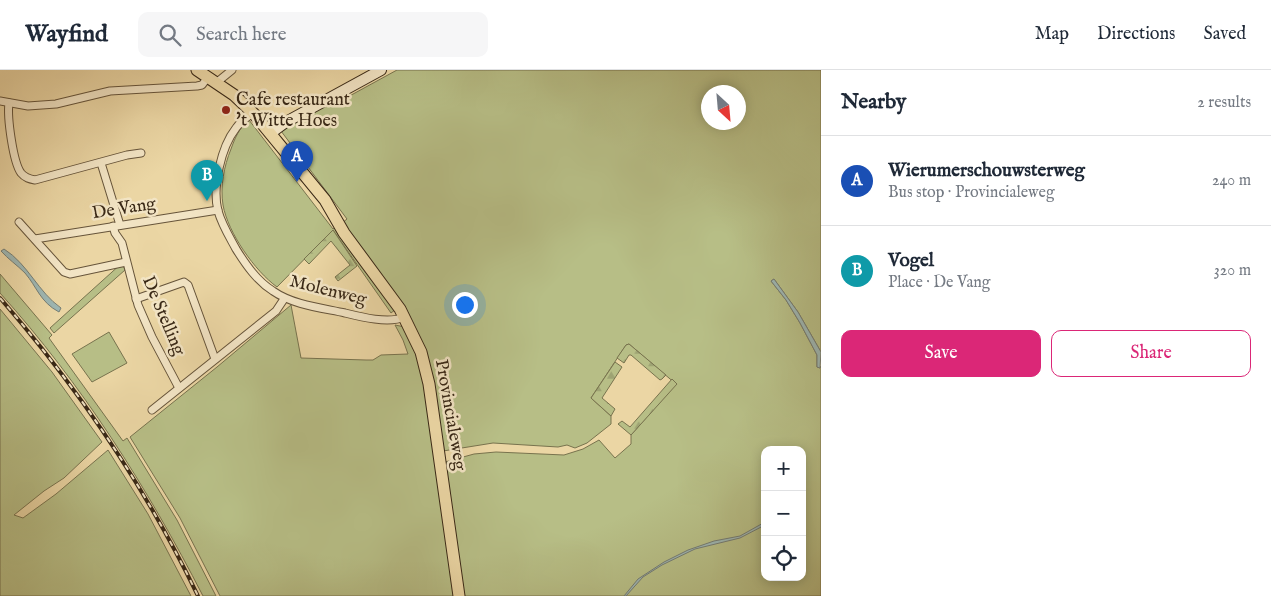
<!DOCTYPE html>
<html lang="en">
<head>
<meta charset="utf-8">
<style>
	:root { --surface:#fff; --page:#f6f6f7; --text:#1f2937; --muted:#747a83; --line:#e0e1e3; --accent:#db2777 }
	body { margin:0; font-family:"IM FELL English",serif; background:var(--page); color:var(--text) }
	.controls { position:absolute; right:15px; bottom:15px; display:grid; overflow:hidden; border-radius:10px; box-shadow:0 2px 12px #0003 }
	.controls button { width:45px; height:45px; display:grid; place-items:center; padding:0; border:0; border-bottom:1px solid var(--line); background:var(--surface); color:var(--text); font:25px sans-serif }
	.compass { position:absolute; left:701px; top:15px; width:45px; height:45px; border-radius:50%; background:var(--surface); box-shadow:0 2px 12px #0003; rotate:154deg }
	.you { position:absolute; left:464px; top:234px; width:18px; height:18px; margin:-12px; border:4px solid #fff; border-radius:50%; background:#1a73e8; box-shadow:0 0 0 8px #1a73e833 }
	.badge { display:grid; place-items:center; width:32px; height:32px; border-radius:50%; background:var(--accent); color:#fff; font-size:16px; font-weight:700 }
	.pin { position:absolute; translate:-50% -41px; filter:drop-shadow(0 1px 2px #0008) }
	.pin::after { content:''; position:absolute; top:26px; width:18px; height:15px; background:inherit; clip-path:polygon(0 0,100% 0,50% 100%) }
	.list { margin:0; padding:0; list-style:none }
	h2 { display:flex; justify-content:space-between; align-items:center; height:65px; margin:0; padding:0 20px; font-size:21px }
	h2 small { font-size:16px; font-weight:400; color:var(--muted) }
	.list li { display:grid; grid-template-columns:32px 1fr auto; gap:15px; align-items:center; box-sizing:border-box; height:90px; padding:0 20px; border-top:1px solid var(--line) }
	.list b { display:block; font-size:19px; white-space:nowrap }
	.list p { margin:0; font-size:16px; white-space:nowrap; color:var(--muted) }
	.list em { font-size:16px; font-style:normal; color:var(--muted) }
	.actions { display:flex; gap:10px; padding:15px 20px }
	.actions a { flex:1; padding:11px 0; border:1px solid var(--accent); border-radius:10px; text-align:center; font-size:18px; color:var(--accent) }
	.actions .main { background:var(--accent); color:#fff }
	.icon { flex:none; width:28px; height:28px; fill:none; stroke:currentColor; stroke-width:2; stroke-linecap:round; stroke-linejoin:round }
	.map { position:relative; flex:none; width:821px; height:526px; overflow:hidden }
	header { display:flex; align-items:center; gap:30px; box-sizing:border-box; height:70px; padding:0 25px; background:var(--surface); border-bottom:1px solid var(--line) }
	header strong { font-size:24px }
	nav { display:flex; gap:28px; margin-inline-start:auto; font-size:18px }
	.search { width:350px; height:45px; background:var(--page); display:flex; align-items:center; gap:12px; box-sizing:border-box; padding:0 18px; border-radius:10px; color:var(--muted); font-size:19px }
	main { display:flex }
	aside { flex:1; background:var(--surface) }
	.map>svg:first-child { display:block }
	.grass { fill:#b7be86; stroke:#78734e; fill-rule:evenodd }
	.forest { fill:url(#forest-firs); stroke:#78734e }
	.water { fill:#9db6b2; stroke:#757d74 }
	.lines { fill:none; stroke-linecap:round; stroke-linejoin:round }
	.street-casing { stroke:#66543a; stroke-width:9 }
	.secondary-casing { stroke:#392816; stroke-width:12 }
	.primary-casing { stroke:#392816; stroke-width:13 }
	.street { stroke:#f2e4c4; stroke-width:7 }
	.secondary { stroke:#f2e4c4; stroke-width:10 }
	.primary { stroke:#ebd6a4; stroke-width:11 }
	.rail-casing { stroke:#392816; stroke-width:4 }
	.rail { stroke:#f2e4c4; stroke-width:2; stroke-dasharray:5.5; stroke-linecap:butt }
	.poi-dot { fill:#8f2418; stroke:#f2e4c4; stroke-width:2 }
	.labels { text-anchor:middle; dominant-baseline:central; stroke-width:5; stroke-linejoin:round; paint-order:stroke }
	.poi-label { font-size:18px; fill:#392816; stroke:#f2e4c4; text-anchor:start }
	.street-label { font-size:18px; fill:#392816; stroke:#f2e4c4 }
</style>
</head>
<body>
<header>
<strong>Wayfind</strong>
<div class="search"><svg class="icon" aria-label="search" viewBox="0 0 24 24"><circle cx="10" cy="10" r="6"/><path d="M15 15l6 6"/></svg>Search here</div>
<nav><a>Map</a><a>Directions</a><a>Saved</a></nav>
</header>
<main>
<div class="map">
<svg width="821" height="526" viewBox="0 0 821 526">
	<defs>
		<pattern id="forest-firs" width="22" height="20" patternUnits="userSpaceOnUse" patternTransform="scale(1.25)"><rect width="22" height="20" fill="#b7be86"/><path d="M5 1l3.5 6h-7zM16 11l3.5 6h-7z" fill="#9ea373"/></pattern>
	</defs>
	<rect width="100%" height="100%" fill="#ebd6a4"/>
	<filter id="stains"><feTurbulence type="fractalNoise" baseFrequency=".004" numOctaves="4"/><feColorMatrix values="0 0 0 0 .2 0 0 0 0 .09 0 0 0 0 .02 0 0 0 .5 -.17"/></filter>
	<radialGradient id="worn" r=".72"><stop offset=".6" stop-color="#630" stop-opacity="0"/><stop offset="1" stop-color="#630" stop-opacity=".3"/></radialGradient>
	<g class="grass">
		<path d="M397,0H821V282L798,242L774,209L771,211L786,230L800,253L817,285V297L820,298L821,296V526H463L445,392L474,384L496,382L564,385L583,379L599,370L615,388L631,374V365L676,314L629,274L626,275L591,328L611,346V354L587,373L575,378L567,375L558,377L493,373L443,381L431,302L342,153L347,149L281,61L323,35H333ZM708,22H738V52H708ZM765,380H802V507H765Z"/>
		<path d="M249,50L333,159L336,157L396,239L391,243L333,160L277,217C255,201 228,163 223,135C220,117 224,96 231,79C235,68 239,58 249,50Z"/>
		<polygon points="122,193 125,200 54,263 50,258"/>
		<path d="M0,204L52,265L49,268L123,371L127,368L177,450L216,526H203C147,417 82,314 0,223Z"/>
		<polygon points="291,235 301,288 366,290 373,290 381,285 408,284 403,270 395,255 405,257 413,274 422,305 456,526 220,526 180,448 130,367 217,297"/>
		<polygon points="0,239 52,302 102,372 64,408 44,421 14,445 23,448 56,424 108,380 148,444 191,526 0,526"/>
		<polygon points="109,262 127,293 92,312 72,284"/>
	</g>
	<g class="forest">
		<polygon points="333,160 357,196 338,211 335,207 350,195 331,171 309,194 304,189"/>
		<polygon points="629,274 666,305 662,309 660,310 631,285 629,285 624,293 617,288 626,275"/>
		<polygon points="615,292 622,297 602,328 615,339 611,346 591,328"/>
		<polygon points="672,309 677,314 631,365 618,354 622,351 630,357"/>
	</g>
	<g class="water">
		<path d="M4,179C28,194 38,222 61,238L59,242C40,232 37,217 25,203C17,195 8,189 1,181Z"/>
		<polygon points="774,209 798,242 821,282 820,298 817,297 817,285 800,253 786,230 771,211"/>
		<polygon points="765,452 765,455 740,468 695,479 662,495 643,507 626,526 624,526 638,509 664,492 688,480 714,471 740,466"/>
	</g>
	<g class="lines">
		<g class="street-casing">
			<g id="street">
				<polyline points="216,13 232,0"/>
				<polyline points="0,31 28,36 56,34 110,21 197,16 202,15 208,7"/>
				<path d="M9,33C7,47 13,92 21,103C25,108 30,109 35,110L127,85L141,83"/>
				<path d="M253,43C247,47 240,52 236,58C221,77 212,117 218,141C222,155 229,166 236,179C246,195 257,211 273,221C293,235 322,238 345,243C361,247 389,254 404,247"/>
				<polyline points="101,93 120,155"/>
				<polyline points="19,152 64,202 70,204 126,192"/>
				<polyline points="113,156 115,163 122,173 138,235 152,267 179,318"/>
				<polyline points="35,169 218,140"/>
				<polyline points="136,229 184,212 188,215 215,289"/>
				<polyline points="152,340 276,241 284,229"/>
			</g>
		</g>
		<g class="secondary-casing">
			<polyline id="secondary" points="271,63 286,52 381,0"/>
		</g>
		<g class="primary-casing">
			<polyline id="primary" points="197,0 234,25 255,45 325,130 344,163 400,239 421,282 429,314 459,526"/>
		</g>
		<use href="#street" class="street"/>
		<use href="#secondary" class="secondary"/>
		<use href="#primary" class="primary"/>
		<g class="rail-casing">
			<path id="rail" d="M0,228C79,319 146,418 198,526"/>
		</g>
		<use href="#rail" class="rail"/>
	</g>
	<circle class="poi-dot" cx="226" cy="40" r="5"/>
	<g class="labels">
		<g class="poi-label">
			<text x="236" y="30">Cafe restaurant<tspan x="236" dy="21">'t Witte Hoes</tspan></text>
		</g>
		<g class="street-label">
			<text transform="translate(124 139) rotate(-9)">De Vang</text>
			<text transform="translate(328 221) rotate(14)">Molenweg</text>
			<text transform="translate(163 246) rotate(67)">De Stelling</text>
			<text transform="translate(450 345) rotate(80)">Provincialeweg</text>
		</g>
	</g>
	<rect width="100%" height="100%" filter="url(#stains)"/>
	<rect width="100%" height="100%" fill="url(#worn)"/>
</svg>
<div class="controls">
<button>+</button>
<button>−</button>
<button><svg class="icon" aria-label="locate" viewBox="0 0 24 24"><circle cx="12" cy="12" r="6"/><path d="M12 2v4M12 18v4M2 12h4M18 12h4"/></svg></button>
</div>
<svg class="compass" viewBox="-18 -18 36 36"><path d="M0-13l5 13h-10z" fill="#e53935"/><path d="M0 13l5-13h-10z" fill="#747a83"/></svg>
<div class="you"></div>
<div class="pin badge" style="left:297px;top:112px;background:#1a4fb4">A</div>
<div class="pin badge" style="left:207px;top:131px;background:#0f9aa8">B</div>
</div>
<aside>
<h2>Nearby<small>2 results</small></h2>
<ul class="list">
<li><span class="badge" style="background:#1a4fb4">A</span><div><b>Wierumerschouwsterweg</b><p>Bus stop · Provincialeweg</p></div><em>240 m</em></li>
<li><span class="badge" style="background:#0f9aa8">B</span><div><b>Vogel</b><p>Place · De Vang</p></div><em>320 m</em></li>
</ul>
<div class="actions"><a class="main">Save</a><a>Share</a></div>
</aside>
</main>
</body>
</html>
